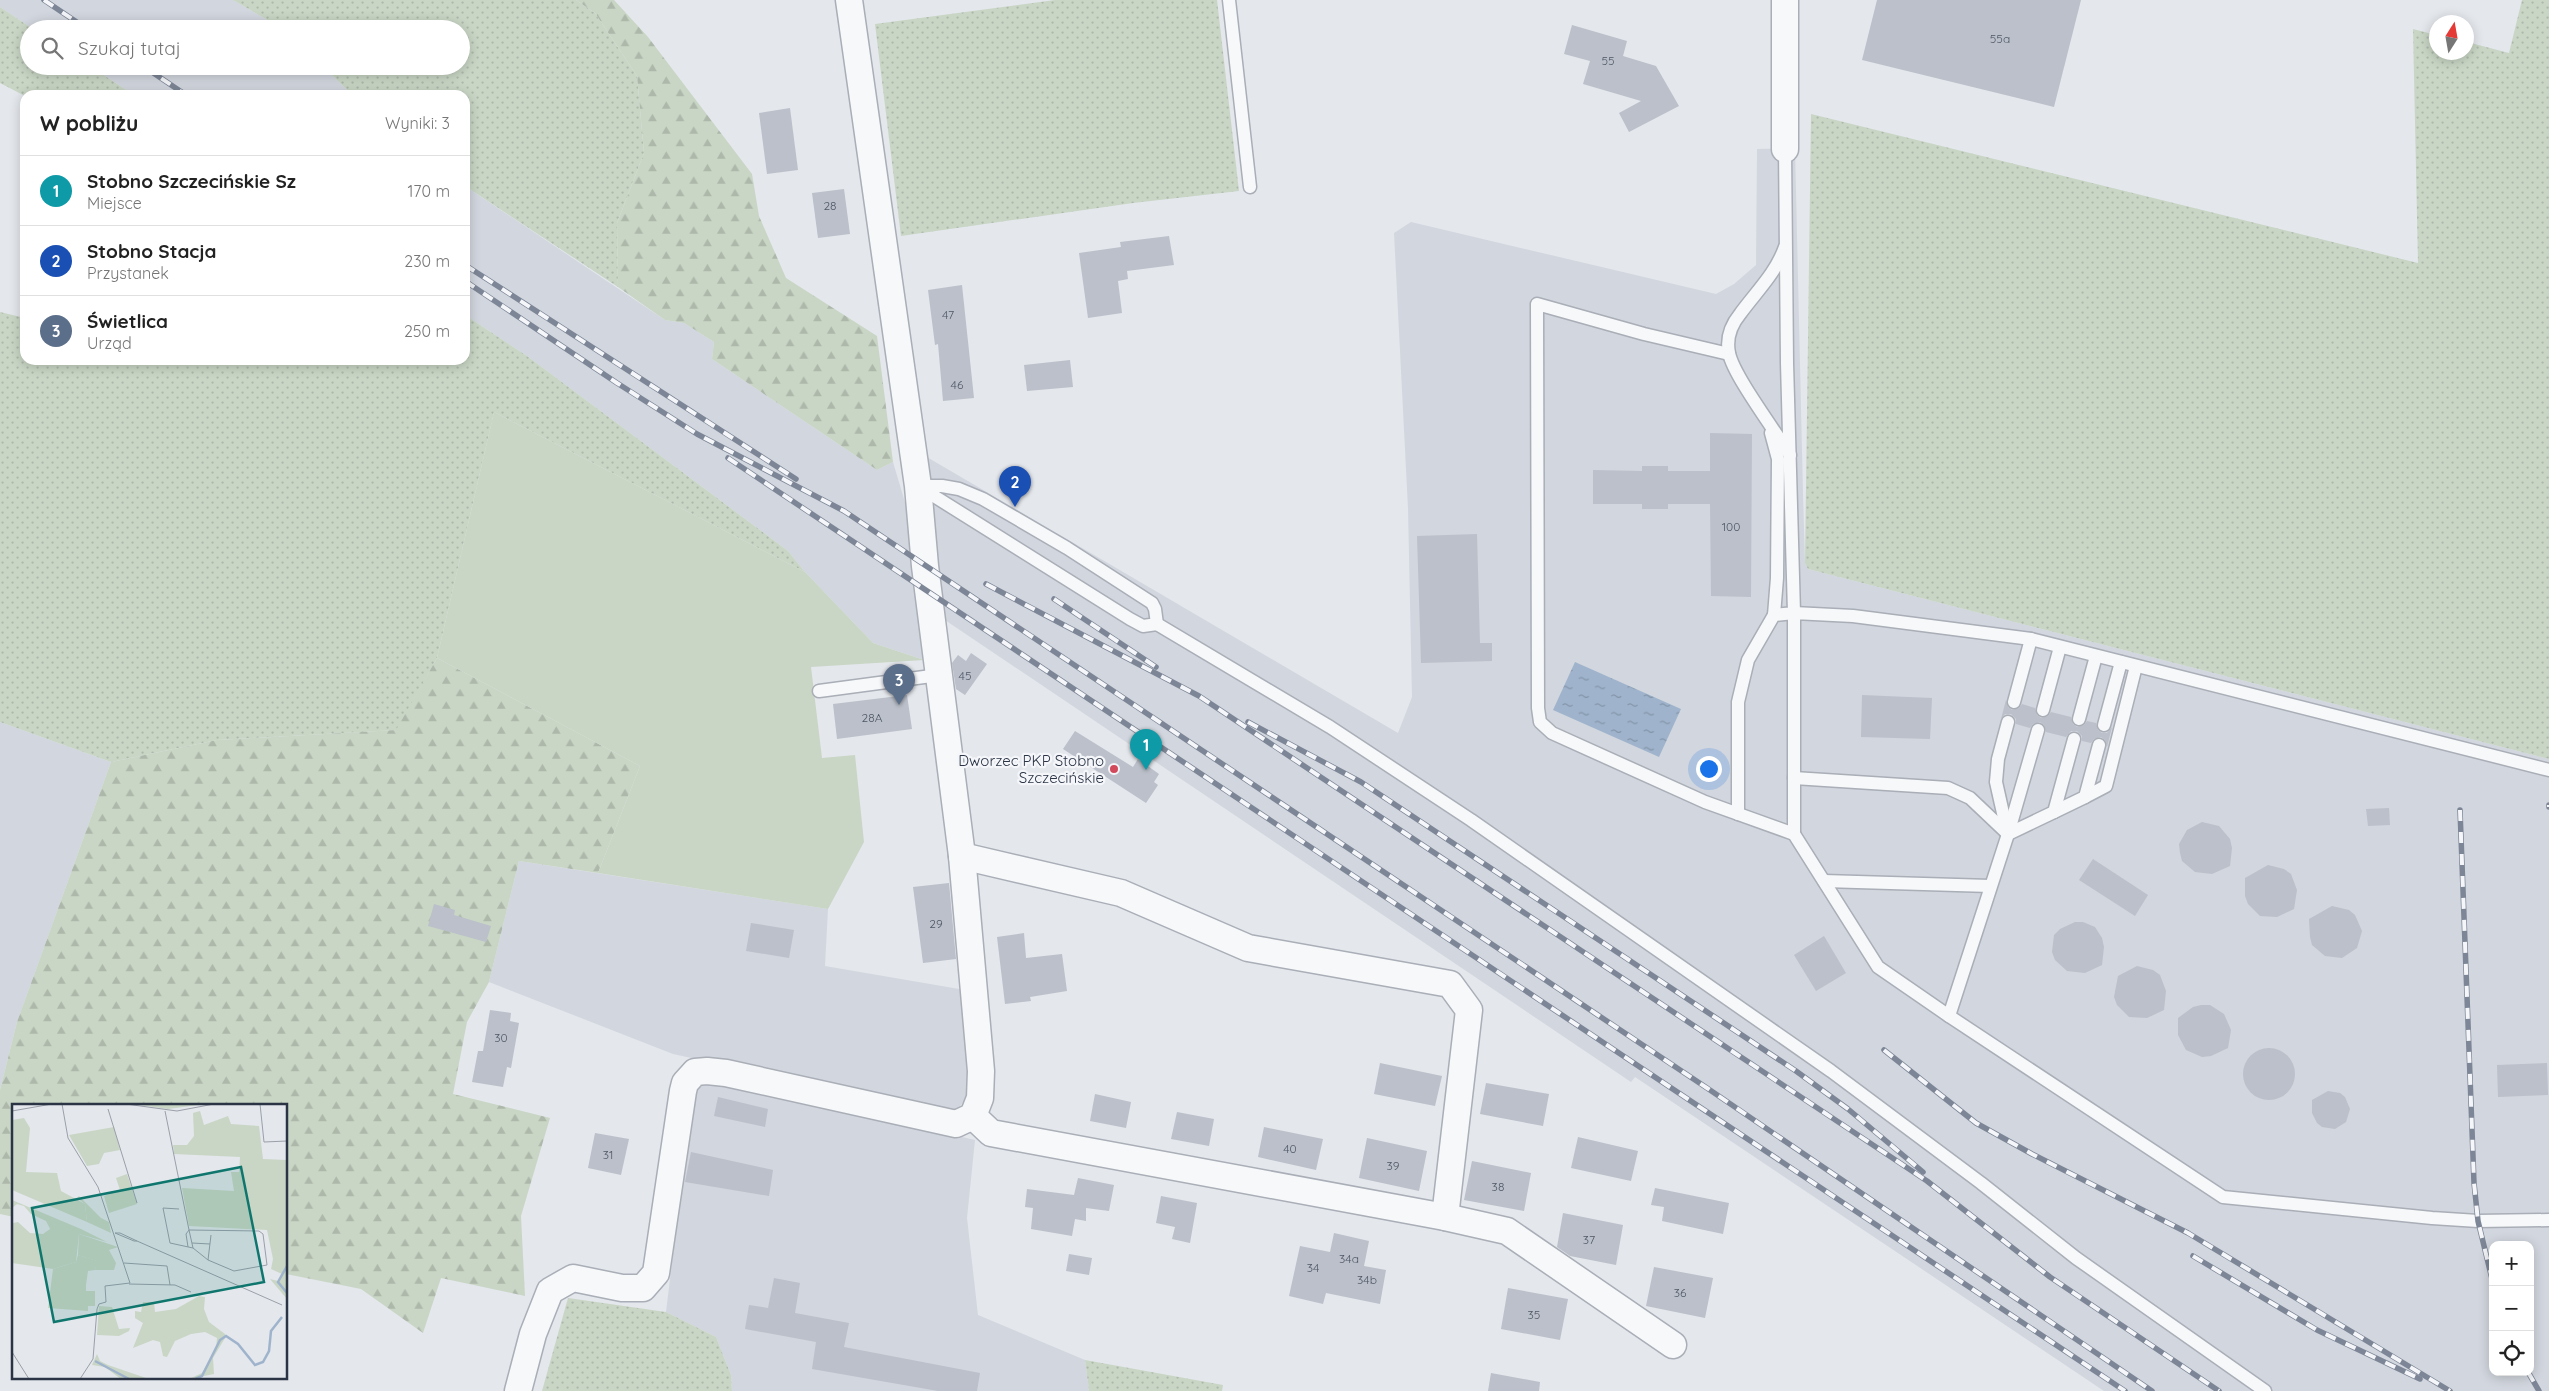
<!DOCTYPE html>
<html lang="pl">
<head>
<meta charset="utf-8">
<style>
	:root { --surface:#fff; --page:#f2f2f2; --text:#222; --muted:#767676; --line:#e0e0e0; --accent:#d1495b }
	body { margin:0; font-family:Quicksand,sans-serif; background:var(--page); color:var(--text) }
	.controls { position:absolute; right:15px; bottom:15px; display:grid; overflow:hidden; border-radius:10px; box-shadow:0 2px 12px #0003 }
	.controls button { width:45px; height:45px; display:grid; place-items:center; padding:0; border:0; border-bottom:1px solid var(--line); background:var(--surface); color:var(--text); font:25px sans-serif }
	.compass { position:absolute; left:2429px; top:15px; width:45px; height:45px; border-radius:50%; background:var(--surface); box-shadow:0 2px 12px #0003; rotate:11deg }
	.you { position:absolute; left:1708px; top:768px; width:18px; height:18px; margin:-12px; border:4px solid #fff; border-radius:50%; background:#1a73e8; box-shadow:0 0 0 8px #1a73e833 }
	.badge { display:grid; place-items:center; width:32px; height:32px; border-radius:50%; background:var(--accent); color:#fff; font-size:16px; font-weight:700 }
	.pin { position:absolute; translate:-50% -41px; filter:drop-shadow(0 1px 2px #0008) }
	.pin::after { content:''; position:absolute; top:26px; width:18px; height:15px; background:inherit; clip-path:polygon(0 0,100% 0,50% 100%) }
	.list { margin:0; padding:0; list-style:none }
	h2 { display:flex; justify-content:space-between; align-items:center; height:65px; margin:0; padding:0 20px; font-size:21px }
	h2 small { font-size:16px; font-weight:400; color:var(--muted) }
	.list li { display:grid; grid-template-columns:32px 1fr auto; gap:15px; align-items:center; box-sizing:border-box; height:70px; padding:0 20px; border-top:1px solid var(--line) }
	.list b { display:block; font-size:19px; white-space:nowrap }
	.list p { margin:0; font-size:16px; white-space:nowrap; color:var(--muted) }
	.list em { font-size:16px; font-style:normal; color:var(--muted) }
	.icon { flex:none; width:28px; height:28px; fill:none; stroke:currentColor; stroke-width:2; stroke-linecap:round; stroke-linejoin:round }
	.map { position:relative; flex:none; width:2549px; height:1391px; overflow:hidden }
	.search { position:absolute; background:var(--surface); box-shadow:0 2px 12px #0003; left:20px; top:20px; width:450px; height:55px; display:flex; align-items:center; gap:12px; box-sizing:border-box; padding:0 18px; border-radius:28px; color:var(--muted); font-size:19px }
	.panel { position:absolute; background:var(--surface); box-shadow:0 2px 12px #0003; left:20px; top:90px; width:450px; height:275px; border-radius:15px }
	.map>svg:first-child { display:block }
	.built { fill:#d2d6de; fill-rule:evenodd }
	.grass { fill:url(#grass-dots) }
	.forest { fill:url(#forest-firs) }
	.park { fill:#c9d6c5 }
	.water { fill:url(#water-ripples) }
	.building { fill:#bbc0ca }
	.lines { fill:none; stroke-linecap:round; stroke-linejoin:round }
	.lane-casing { stroke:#a9aeb7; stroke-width:15 }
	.street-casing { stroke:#a9aeb7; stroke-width:29 }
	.lane { stroke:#f7f8fa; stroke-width:12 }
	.street { stroke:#f7f8fa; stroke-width:26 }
	.rail-casing { stroke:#7d8696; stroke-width:5.5 }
	.rail { stroke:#f4f6f9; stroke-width:4; stroke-dasharray:11; stroke-linecap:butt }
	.poi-dot { fill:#d1495b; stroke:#f4f6f9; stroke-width:2 }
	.labels { text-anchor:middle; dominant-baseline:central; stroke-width:4.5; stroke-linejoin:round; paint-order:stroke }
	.number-label { font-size:12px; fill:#4f5766 }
	.poi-label { font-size:15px; fill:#2b3445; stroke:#f4f6f9; text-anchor:end }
	.inset-river { fill:none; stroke:#9fb4cc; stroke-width:2.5 }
	.inset-road { fill:none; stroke:#9a9fa9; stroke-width:1 }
	.view { fill:#0f766e; fill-opacity:0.15; stroke:#0f766e; stroke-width:2.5 }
	.inset-edge { fill:none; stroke:#2b3445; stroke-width:2.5 }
</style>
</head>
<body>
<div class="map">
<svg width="2549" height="1391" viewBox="0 0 2549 1391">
	<defs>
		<pattern id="grass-dots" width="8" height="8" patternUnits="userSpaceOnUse" patternTransform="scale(1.25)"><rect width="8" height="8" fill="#c9d6c5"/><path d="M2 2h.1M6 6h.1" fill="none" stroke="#adb8ab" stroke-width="1.8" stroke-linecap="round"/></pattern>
		<pattern id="forest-firs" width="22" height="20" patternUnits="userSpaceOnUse" patternTransform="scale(1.25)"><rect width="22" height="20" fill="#c9d6c5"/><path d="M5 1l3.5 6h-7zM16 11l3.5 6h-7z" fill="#adb8ab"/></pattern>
		<pattern id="water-ripples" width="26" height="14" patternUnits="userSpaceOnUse" patternTransform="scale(1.25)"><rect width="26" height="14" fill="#9fb4cc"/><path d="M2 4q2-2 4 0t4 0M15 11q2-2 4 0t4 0" fill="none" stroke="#8293a7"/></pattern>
	</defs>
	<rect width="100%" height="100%" fill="#e4e7ec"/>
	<g class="built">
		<polygon points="0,0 233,0 283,29 33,29 0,7"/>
		<polygon points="90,66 323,66 352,95 134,95"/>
		<path d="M1795,148L1803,494L1805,563L1808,569L2549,759V1391H2104L1635,1077L1631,1082L939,616L920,453L1398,733L1412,697L1408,508L1394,233L1411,222L1716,294L1734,284L1756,265L1757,149ZM2493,1245H2530V1372H2493Z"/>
		<polygon points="465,186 665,320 684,323 714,342 712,359 877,470 893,462 909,516 924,660 873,643 805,572 788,551 527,356 465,315"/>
		<polygon points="0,722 111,762 17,1022 0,1090"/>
		<polygon points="519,861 828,909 825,966 965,990 968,1096 953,1115 673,1054 489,982"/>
		<polygon points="712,1079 975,1140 967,1218 978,1315 1085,1360 1089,1391 732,1391 731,1375 716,1337 666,1312 693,1090"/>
	</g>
	<g class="grass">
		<polygon points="233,0 576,0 595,13 637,76 644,153 617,223 618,287 465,186 465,95 352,95 323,66 461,66 461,29 283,29"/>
		<polygon points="1055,0 1217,0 1239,191 1133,203 901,236 875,24"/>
		<polygon points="2522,0 2549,0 2549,759 1808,569 1805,563 1811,114 2418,263 2413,29 2436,35 2436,52 2466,52 2467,42 2509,53"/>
		<polygon points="0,7 33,29 29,29 29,66 90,66 134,95 25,96 0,83"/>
		<polygon points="0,312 25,318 25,360 465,360 465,315 527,356 788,551 805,572 494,412 437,658 397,730 217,740 111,762 0,722"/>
		<polygon points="568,1298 666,1312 716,1337 731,1375 732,1391 542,1391"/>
		<polygon points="1085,1360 1223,1385 1222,1391 1089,1391"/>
	</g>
	<g class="forest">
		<polygon points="576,0 614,0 648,37 752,174 759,216 786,278 877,336 893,462 877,470 712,359 714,342 684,323 665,320 618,287 617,223 644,153 637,76 595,13"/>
		<polygon points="437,658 640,766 598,873 519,861 489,982 467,1022 453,1094 550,1118 521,1216 525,1296 441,1278 423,1333 361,1289 286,1274 286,1105 14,1105 14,1217 0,1214 0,1090 17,1022 111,762 217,740 396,730"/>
	</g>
	<polygon class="park" points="494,412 805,572 873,643 924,660 811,667 822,758 855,755 864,842 828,909 598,873 640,766 437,658"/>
	<polygon class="water" points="1575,662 1681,709 1659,757 1553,710"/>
	<g class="building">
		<polygon points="1877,0 2081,0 2054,107 1862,60"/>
		<polygon points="1572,25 1627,41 1623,56 1656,66 1679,106 1629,132 1619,113 1641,101 1583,84 1590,61 1564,54"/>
		<polygon points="790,108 798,170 767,174 759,113"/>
		<polygon points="844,189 850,234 818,238 812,193"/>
		<polygon points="1169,236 1174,265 1127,271 1128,279 1118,281 1122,313 1088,318 1079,253 1121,247 1120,242"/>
		<polygon points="962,285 974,398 943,401 938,344 935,345 928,290"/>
		<polygon points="1070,360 1073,387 1027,391 1024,365"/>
		<polygon points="1710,433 1752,434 1751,597 1711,596 1710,504 1668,504 1668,509 1642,509 1642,504 1593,504 1593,470 1642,471 1642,466 1668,466 1668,471 1710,471"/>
		<polygon points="1477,534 1480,643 1492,643 1492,661 1421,663 1417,536"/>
		<polygon points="971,653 987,664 965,695 956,689 952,663 958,655 966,661"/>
		<polygon points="907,695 912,729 837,739 833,704"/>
		<polygon points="1862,695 1932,698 1930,739 1861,737"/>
		<polygon points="2006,700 2008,707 2012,710 2019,708 2022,704 2035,708 2037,715 2041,718 2048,716 2051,712 2071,717 2073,724 2077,727 2084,725 2087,721 2096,723 2098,730 2102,733 2107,733 2112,727 2107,747 2105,740 2101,737 2094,739 2091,743 2082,741 2082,736 2077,731 2071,731 2066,737 2046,732 2044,725 2040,722 2033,724 2030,728 2016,724 2016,719 2011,714 2005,714 2001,719"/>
		<polygon points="1075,731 1133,767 1138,759 1159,774 1154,782 1158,785 1146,803 1063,749"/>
		<polygon points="2389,808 2390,825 2368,826 2366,809"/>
		<polygon points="2202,822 2219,826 2230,839 2232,848 2230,866 2212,874 2195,872 2182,861 2180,853 2179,844 2187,830"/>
		<polygon points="2093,859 2148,895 2135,916 2079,880"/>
		<polygon points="2268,865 2284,869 2291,874 2297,890 2294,909 2277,917 2260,916 2248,904 2245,896 2245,878"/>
		<polygon points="949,883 956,959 923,963 913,887"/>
		<polygon points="434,904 455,910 454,915 491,926 486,942 428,926"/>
		<polygon points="2332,906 2349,910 2355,915 2362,931 2357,948 2342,958 2325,956 2312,945 2310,937 2309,919"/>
		<polygon points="2075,922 2083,922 2095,927 2102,938 2104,947 2102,965 2085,973 2067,971 2055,960 2052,952 2054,935 2060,929"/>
		<polygon points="751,923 794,930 789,958 746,951"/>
		<polygon points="1024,933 1026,958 1062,954 1067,991 1030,997 1031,1001 1005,1004 997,937"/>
		<polygon points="1824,936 1846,973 1816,991 1794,955"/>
		<polygon points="2137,966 2153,970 2160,975 2166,991 2164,1010 2147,1018 2129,1017 2117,1005 2114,997 2118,976"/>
		<polygon points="2201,1005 2210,1005 2224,1014 2231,1030 2228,1048 2211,1056 2202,1057 2186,1050 2178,1035 2178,1018 2193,1007"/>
		<polygon points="490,1010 511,1013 510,1021 519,1023 511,1068 507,1067 503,1087 472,1082 478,1051 483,1051"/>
		<circle cx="2269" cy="1074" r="26"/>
		<polygon points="1380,1063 1442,1076 1435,1106 1374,1094"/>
		<polygon points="2547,1063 2548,1095 2498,1097 2497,1065"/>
		<polygon points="1486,1083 1549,1094 1543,1126 1480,1114"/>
		<polygon points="2328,1091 2340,1093 2345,1097 2350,1109 2346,1122 2335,1129 2322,1127 2317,1123 2312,1113 2312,1100"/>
		<polygon points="1095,1094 1131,1102 1126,1128 1090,1121"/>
		<polygon points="718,1097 768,1109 765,1127 714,1116"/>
		<polygon points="1177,1112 1214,1119 1209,1146 1171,1139"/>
		<polygon points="1264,1127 1323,1139 1316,1170 1258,1157"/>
		<polygon points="595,1133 629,1139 621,1175 588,1168"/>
		<polygon points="1578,1137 1638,1151 1631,1181 1571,1168"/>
		<polygon points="1367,1138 1427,1151 1419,1191 1359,1178"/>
		<polygon points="691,1152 773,1170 769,1196 685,1182"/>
		<polygon points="1472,1161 1531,1173 1524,1211 1464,1200"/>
		<polygon points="1078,1178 1114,1185 1109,1211 1086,1208 1086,1221 1075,1219 1072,1236 1031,1229 1033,1208 1025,1207 1027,1189 1074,1195"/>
		<polygon points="1655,1188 1729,1203 1723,1234 1662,1221 1664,1207 1651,1205"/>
		<polygon points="1161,1196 1197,1203 1190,1243 1172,1239 1175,1227 1156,1223"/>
		<polygon points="1563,1213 1623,1225 1616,1265 1570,1256 1557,1247"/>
		<polygon points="1334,1233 1369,1241 1364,1266 1386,1270 1380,1304 1326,1293 1323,1304 1289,1296 1300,1246 1330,1252"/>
		<polygon points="1069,1254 1092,1258 1089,1275 1066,1271"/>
		<polygon points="1654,1267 1713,1278 1705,1318 1646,1306"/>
		<polygon points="774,1278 800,1283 795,1313 849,1323 844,1347 980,1373 977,1391 938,1391 812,1369 816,1342 745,1329 749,1305 768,1308"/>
		<polygon points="1508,1288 1568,1299 1560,1340 1501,1329"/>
		<polygon points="1491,1373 1540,1382 1539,1391 1488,1391"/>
	</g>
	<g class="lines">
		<g class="lane-casing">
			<g id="lane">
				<polyline points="1229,0 1250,187"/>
				<path d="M1785,247C1776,273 1756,292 1740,314C1731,325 1726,338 1729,353C1733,375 1776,432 1790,455"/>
				<polyline points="1729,354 1644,334 1537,304 1538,708 1540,722 1552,733 1705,802 1794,834 1878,967 1949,1016"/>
				<polyline points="1771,433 1778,459 1777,578 1774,615"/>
				<polygon points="918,486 942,486 959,489 983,499 1067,548 1152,603 1155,609 1157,624 1143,626 1130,619"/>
				<polyline points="1157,624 1330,727 1471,820 1831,1071 1981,1183 2076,1258 2265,1391"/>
				<polyline points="819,691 939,675"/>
				<polyline points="2014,702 2031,639"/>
				<polyline points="2043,710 2060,647"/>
				<polyline points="2079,719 2096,656"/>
				<polyline points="2104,725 2121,662"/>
				<polyline points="2038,730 2008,834 1949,1016 2223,1197 2432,1218 2478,1221 2549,1220"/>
				<polyline points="1794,778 1948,788 1970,798 2008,834"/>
				<polyline points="2085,797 2106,786 2136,666"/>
				<polyline points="2054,812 2085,797 2099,745"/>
				<polyline points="1738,814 1738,702 1748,660 1774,615 1794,613 1787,363 1785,149"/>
				<polyline points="2007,831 1996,782 1998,759 2008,722"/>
				<polyline points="1794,834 1794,613 1853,616 2031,639 2549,770"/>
				<polyline points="2008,834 2054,812 2074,739"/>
				<polyline points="1824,881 1990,886"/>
			</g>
		</g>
		<g class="street-casing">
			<g id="street">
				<polyline points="1785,0 1785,149"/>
				<polyline points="962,856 1121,893 1248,948 1450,984 1469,1010 1445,1217"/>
				<polyline points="973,1116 991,1133 1445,1217 1507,1231 1673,1345"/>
				<polyline points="518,1391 533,1334 550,1291 573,1278 622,1288 643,1288 656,1273 683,1091 685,1083 695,1072 707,1071 726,1073 956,1124 973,1116 980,1098 981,1071 962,856 925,566 918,486 849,0"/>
			</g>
		</g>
		<use href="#lane" class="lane"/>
		<use href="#street" class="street"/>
		<g class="rail-casing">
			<g id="rail">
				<polyline points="44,0 87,29"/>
				<polyline points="143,66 186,95"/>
				<polyline points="465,265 796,479"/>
				<polyline points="465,281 617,383 697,434 844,511 1707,1088 2152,1391"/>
				<polyline points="728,458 2125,1391"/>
				<polyline points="986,584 1199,696 1927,1181 2050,1277 2219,1391"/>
				<polyline points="1054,599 1156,667"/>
				<polyline points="1248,722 1361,782 1796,1071 1848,1109 1923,1172"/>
				<polyline points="2549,805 2549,807"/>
				<polyline points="2460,810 2474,1183 2478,1221 2493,1283"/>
				<polyline points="1884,1050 1976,1123 2032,1154 2188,1233 2450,1391"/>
				<polyline points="2193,1256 2317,1330 2420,1379"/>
				<polyline points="2528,1372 2539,1391"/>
			</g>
		</g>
		<use href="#rail" class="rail"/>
	</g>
	<circle class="poi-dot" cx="1114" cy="769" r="5"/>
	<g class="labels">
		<g class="number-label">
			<text x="2000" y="38">55a</text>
			<text x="1608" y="60">55</text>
			<text x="830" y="205">28</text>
			<text x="948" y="314">47</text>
			<text x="957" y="384">46</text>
			<text x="1731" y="526">100</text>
			<text x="965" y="675">45</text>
			<text x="872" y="717">28A</text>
			<text x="936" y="923">29</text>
			<text x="501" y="1037">30</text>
			<text x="1290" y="1148">40</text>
			<text x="608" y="1154">31</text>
			<text x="1393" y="1165">39</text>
			<text x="1498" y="1186">38</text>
			<text x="1589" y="1239">37</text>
			<text x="1349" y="1258">34a</text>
			<text x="1313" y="1267">34</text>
			<text x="1367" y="1279">34b</text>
			<text x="1680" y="1292">36</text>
			<text x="1534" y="1314">35</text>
		</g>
		<g class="poi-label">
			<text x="1104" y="760">Dworzec PKP Stobno<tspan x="1104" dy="17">Szczecińskie</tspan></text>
		</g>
	</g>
	<g transform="translate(12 1104)">
		<rect width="275" height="275" fill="#e4e7ec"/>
		<path d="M121,0H194L156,5ZM188,7L192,21L216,12L219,20L247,22L251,55L275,56V195L258,175L266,177L270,170L259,165L261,155L255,126L177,122L170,84L222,87L219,68H227L228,53L162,50L161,41H175L182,32L181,9ZM12,14L18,24L14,68L45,69L49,87L73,100L75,118L0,86V16ZM102,23L108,46L92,49L87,60L75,62L57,31ZM115,70L125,100L97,109L92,92L108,86L104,74ZM0,96L69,125L95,138L67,130L64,158L41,165L0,159L1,119L6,118L18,129L31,130L38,125L34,117L19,110L12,102L5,100L0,104ZM187,192L193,193L192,205L197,218L213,230V234L201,254L202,270L177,275L190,269L204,245L205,234L193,228L179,230L163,237L155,253L151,252L148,238L141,236L121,244L131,219L123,214V207L129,208L131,198H142L143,208L164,205ZM87,202L100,203L107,225L118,224L117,227L107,232L85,231ZM85,250L88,257L96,261L137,275H109L93,263L80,261Z" fill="#c9d6c5"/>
		<path d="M67,92L89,114L97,118L99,129L75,118L73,100L65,94ZM66,151L85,157L83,166L76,167L74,181V187H83V202H76V207L36,204L41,165L64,158Z" fill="#c9d6c5"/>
		<path d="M67,130L106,143L97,146L104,159L102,166H83L84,157L66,151Z" fill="#c9d6c5"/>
		<path class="inset-river" d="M275,162L266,178L275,189M83,257L117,275M183,275L190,272L208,236L214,232L226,240L243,261L251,258L257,247L259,227L270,213"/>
		<path class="inset-road" d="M50,0L56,34L86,83L118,179L93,182L94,198L87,200L85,205L81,255L68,275M114,0L165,7L202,0M248,0L252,38L275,37M96,5L125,99M0,7L40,0M153,7L177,126L174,130L176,143M167,105L151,104L158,139L181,144L196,156M103,129H108L125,137H122ZM125,137L270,201M180,139L198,140M181,144L177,126L247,127L251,130L255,161L222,167L196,156L199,131M112,159L155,162L158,181M117,180L163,181L179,188M0,248L17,275"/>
		<path class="view" d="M229,63L252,178L42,218L20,104Z"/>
		<rect width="275" height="275" class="inset-edge"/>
	</g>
</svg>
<div class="controls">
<button>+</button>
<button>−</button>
<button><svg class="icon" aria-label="locate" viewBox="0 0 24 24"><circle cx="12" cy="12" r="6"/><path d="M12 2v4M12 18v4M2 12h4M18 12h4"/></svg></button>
</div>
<svg class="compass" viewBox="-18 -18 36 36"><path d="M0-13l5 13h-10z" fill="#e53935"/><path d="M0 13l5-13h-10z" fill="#767676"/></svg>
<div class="you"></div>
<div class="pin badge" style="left:1146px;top:770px;background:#0f9aa8">1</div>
<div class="pin badge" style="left:1015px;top:507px;background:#1a4fb4">2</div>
<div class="pin badge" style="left:899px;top:705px;background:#5c6f8a">3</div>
<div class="search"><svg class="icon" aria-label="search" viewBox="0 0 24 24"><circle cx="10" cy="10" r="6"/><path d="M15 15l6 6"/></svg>Szukaj tutaj</div>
<section class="panel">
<h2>W pobliżu<small>Wyniki: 3</small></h2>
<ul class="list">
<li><span class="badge" style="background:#0f9aa8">1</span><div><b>Stobno Szczecińskie Sz</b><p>Miejsce</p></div><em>170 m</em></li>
<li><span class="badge" style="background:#1a4fb4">2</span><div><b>Stobno Stacja</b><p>Przystanek</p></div><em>230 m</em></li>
<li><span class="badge" style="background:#5c6f8a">3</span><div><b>Świetlica</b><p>Urząd</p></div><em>250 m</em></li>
</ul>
</section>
</div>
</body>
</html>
